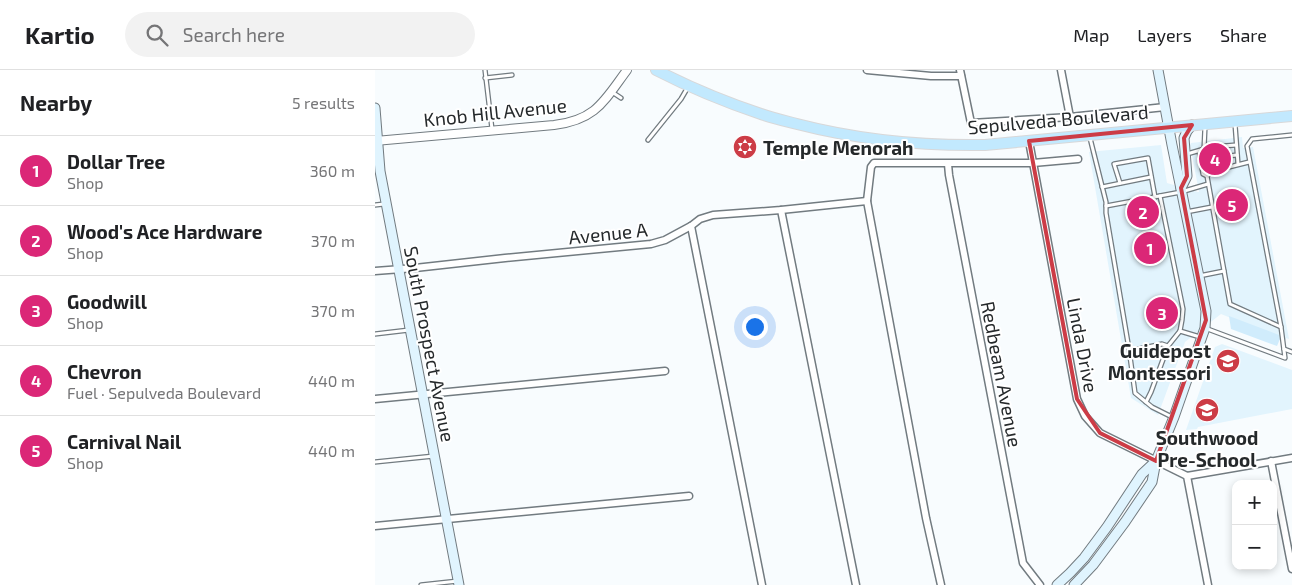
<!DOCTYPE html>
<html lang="en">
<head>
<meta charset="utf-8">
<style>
	:root { --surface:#fff; --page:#f2f2f2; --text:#202124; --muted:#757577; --line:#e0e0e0; --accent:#db2777 }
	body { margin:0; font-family:"Exo 2",sans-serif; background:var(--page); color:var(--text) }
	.controls { position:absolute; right:15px; bottom:15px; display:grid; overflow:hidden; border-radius:10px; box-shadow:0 2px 8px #0003 }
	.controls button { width:45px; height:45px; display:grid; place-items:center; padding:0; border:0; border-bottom:1px solid var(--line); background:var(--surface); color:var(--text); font:25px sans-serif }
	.you { position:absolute; left:379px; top:256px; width:18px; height:18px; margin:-12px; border:4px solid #fff; border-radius:50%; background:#1a73e8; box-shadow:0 0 0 8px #1a73e833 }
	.badge { display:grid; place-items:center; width:32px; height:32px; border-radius:50%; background:var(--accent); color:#fff; font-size:16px; font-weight:700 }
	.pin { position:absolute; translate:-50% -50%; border:2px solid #fff; box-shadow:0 1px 5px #0006 }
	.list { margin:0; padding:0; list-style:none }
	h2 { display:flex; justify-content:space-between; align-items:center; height:65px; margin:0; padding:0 20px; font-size:21px }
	h2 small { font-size:16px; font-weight:400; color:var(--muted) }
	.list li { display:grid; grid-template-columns:32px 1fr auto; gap:15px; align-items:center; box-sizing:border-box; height:70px; padding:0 20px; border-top:1px solid var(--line) }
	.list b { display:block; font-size:19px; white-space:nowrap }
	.list p { margin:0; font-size:16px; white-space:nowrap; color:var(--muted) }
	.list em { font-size:16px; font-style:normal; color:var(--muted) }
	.icon { flex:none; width:28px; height:28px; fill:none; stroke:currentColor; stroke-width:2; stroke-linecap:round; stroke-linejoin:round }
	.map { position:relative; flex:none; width:917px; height:515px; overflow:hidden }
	header { display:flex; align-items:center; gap:30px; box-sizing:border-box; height:70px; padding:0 25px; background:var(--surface); border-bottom:1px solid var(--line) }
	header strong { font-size:24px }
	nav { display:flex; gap:28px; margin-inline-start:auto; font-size:18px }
	.search { width:350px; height:45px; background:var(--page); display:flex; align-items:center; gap:12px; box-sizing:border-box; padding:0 18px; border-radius:28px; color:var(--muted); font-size:19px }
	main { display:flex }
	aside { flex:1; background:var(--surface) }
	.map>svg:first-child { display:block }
	.built { fill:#e2f4fd }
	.green { fill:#d0ecfc }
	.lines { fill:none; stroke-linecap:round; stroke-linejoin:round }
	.service-casing { stroke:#727b80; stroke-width:5.5 }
	.minor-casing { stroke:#727b80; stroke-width:9 }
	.tertiary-casing { stroke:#727b80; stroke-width:10 }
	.secondary-casing { stroke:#727b80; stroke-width:11 }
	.primary-casing { stroke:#d8d8d9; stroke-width:12 }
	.service { stroke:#fff; stroke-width:3 }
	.minor { stroke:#fff; stroke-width:6 }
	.tertiary { stroke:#fff; stroke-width:8 }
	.secondary { stroke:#e0f4fe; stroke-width:9 }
	.primary { stroke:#c2e9fe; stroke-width:10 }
	.marked { fill:none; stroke:#cc3c46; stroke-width:4; stroke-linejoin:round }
	.labels { text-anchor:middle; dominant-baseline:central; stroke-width:4; stroke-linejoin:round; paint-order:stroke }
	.street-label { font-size:19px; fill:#25292b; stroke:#fff }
	.poi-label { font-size:19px; font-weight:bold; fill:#25292b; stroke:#fff; text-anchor:start }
</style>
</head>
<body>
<header>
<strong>Kartio</strong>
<div class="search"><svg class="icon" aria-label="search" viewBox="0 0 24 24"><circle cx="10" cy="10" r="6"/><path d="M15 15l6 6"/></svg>Search here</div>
<nav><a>Map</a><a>Layers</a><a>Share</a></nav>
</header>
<main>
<aside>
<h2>Nearby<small>5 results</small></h2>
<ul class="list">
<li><span class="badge">1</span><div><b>Dollar Tree</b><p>Shop</p></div><em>360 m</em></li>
<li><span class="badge">2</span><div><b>Wood's Ace Hardware</b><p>Shop</p></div><em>370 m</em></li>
<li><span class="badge">3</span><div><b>Goodwill</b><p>Shop</p></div><em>370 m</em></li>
<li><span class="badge">4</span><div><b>Chevron</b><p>Fuel · Sepulveda Boulevard</p></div><em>440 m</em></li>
<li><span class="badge">5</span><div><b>Carnival Nail</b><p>Shop</p></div><em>440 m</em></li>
</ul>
</aside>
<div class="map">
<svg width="917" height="515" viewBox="0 0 917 515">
	<rect width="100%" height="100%" fill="#f8fcfe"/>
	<g class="built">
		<polygon points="867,67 868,78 878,77 914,269 911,268 911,270 846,244 810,272 783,345 756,328 714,82 786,75 792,113 823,122 824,122 815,75 816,73"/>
		<polygon points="847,274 917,300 917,339 823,357 822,359 811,360 840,277"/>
	</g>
	<polygon class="green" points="854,246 904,265 905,269 902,276 856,259"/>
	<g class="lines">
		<g class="service-casing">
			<g id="service">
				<polyline points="110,0 117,59"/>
				<polyline points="110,8 137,5"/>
				<polyline points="237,22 246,28"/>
				<polyline points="860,54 863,94"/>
				<polyline points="715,68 731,132 731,143 754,279 760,323 777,337 797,347"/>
				<polyline points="273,70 306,29 313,17"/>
				<polyline points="836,77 861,75"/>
				<polyline points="829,79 830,57"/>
				<polyline points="824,81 828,104 832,106 855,234 906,257"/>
				<polyline points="812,84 836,77 838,101"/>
				<polyline points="853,86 862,85"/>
				<polyline points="837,87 845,87"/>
				<polyline points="832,106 838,101 874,92"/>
				<polyline points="745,113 739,94 773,88 780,127"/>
				<polyline points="727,117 776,107"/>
				<polyline points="785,126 808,239 807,250 805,261 825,267"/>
				<polyline points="0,135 9,134"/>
				<polyline points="731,136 806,122 833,114"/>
				<polyline points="811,142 837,137"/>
				<polyline points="824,206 849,201"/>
				<polyline points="830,258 910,288 906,257 872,76 877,69 917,65"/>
				<polyline points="0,264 34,260"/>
				<polyline points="793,276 805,261"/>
				<polyline points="909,279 917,282"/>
				<polyline points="754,281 787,274 793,276 776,322 771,332"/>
				<polyline points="0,392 59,386"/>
				<polyline points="46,515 83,511"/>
			</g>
		</g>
		<g class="minor-casing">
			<g id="minor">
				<polyline points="492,0 556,6 586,6"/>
				<polyline points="585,0 596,53 695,47 790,37"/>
				<polyline points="686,0 695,47"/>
				<polyline points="654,71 702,329 710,346 725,363 812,406 833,515"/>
				<polyline points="573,94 574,105 648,493 665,515"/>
				<polyline points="406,140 481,515"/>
				<polyline points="316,156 387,515"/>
				<polyline points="0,201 40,198 130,188 276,174 290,170 316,156 325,149 338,145 406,140 492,131"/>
				<polyline points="0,329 290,301"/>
				<polyline points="896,391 917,499"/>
				<polyline points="812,406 917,388"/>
				<polyline points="0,456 314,426"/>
				<polyline points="566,515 551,448 492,131 496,97 499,93 658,93 703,89"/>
			</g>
		</g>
		<g class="tertiary-casing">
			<path id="tertiary" d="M0,71L179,55C221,50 229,31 252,0"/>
		</g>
		<g class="secondary-casing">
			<g id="secondary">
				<polyline points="0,38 5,101 84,515"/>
				<polyline points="806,118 812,106 809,68 812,61 817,55"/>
				<polyline points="682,515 695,503 709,488 732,457 767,404 781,391"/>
				<polyline points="699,515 718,495 750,452 777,412 781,391 799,347 830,258 831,241 797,75 783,0"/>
			</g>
		</g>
		<g class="primary-casing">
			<path id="primary" d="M281,0C314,17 350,32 386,44C397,48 410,51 422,54C484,70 547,76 610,75L917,46"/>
		</g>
		<use href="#service" class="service"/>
		<use href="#minor" class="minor"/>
		<use href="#tertiary" class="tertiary"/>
		<use href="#secondary" class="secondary"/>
		<use href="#primary" class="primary"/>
	</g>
	<path class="marked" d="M817,55L809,68L812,106L806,118L831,250L781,391L725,363L702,329L654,71Z"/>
	<defs>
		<g id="synagogue-disc" transform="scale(1.25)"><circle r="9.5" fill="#cc3c46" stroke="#fff"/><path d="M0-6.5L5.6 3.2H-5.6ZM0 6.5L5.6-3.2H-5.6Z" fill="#fff"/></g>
		<g id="school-disc" transform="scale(1.25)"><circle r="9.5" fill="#cc3c46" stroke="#fff"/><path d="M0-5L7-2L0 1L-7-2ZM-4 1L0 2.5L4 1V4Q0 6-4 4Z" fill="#fff"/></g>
	</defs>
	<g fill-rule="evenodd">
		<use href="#synagogue-disc" x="370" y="77"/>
		<use href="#school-disc" x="853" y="291"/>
		<use href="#school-disc" x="832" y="340"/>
	</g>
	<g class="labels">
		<g class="street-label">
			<text transform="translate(120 42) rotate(-6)">Knob Hill Avenue</text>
			<text transform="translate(683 49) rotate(-5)">Sepulveda Boulevard</text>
			<text transform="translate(233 163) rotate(-6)">Avenue A</text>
			<text transform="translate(55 274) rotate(79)">South Prospect Avenue</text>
			<text transform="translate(708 275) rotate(79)">Linda Drive</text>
			<text transform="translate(627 304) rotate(79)">Redbeam Avenue</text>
		</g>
		<g class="poi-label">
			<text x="388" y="77">Temple Menorah</text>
			<text x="836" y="280" text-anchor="end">Guidepost<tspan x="836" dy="22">Montessori</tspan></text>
			<text x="832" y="367" text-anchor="middle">Southwood<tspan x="832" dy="22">Pre-School</tspan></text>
		</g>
	</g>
</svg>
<div class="controls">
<button>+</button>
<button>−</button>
</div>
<div class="you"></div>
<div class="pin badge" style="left:775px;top:178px">1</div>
<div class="pin badge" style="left:768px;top:142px">2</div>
<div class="pin badge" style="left:787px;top:243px">3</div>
<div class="pin badge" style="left:840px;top:89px">4</div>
<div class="pin badge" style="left:857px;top:135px">5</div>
</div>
</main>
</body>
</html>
